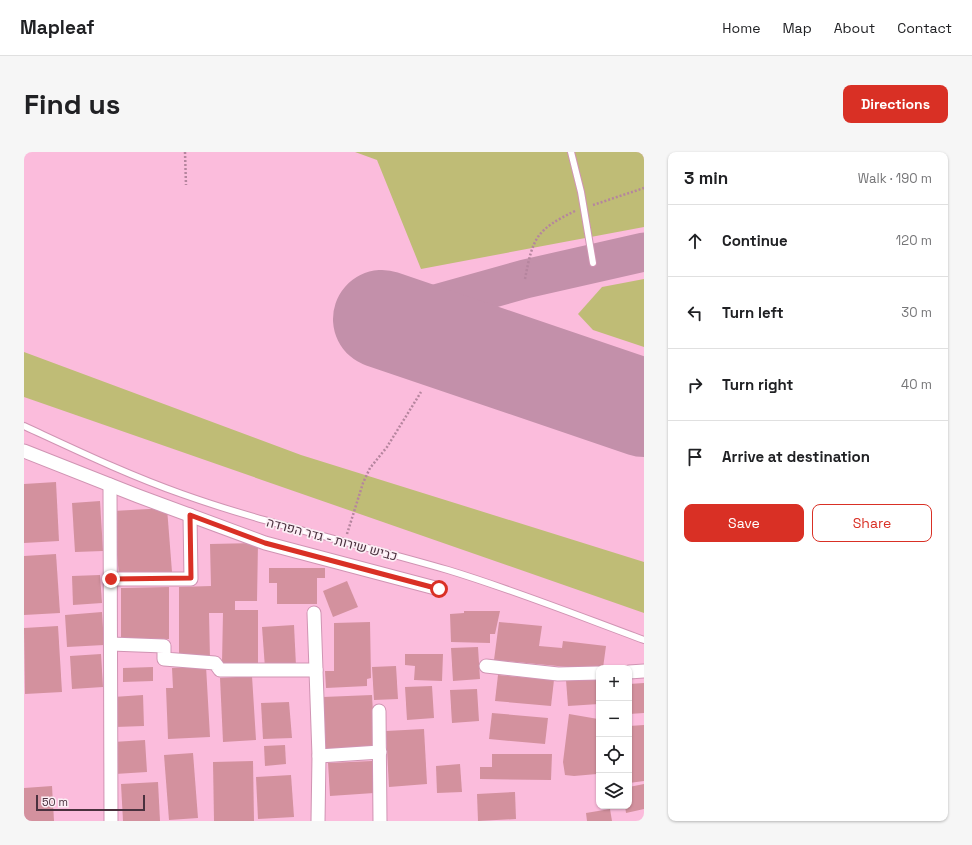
<!DOCTYPE html>
<html lang="en">
<head>
<meta charset="utf-8">
<style>
	:root { --surface:#fff; --page:#f6f6f6; --text:#202124; --muted:#757577; --line:#e0e0e0; --accent:#d93025 }
	body { margin:0; font-family:"Space Grotesk",Heebo,sans-serif; background:var(--page); color:var(--text) }
	.controls { position:absolute; right:12px; bottom:12px; display:grid; overflow:hidden; border-radius:8px; box-shadow:0 1px 3px #0004 }
	.controls button { width:36px; height:36px; display:grid; place-items:center; padding:0; border:0; border-bottom:1px solid var(--line); background:var(--surface); color:var(--text); font:20px sans-serif }
	.scale { position:absolute; left:12px; bottom:10px; width:109px; box-sizing:border-box; padding-left:4px; border:2px solid #4a313e; border-top:0; font-size:11px; line-height:14px; white-space:nowrap; color:#4a313e; -webkit-text-stroke:3px #fceef5; paint-order:stroke }
	.stop { position:absolute; width:12px; height:12px; margin:-9px; border:3px solid #d93025; border-radius:50%; background:#fff }
	.stop.end { background:#d93025; border-color:#fff; box-shadow:0 1px 4px #0008 }
	.list { margin:0; padding:0; list-style:none }
	h2 { display:flex; justify-content:space-between; align-items:center; height:52px; margin:0; padding:0 16px; font-size:17px }
	h2 small { font-size:13px; font-weight:400; color:var(--muted) }
	.list li { display:grid; grid-template-columns:26px 1fr auto; gap:12px; align-items:center; box-sizing:border-box; height:72px; padding:0 16px; border-top:1px solid var(--line) }
	.list b { display:block; font-size:15px; white-space:nowrap }
	.list em { font-size:13px; font-style:normal; color:var(--muted) }
	.actions { display:flex; gap:8px; padding:12px 16px }
	.actions a { flex:1; padding:9px 0; border:1px solid var(--accent); border-radius:8px; text-align:center; font-size:14px; color:var(--accent) }
	.actions .main { background:var(--accent); color:#fff }
	.icon { flex:none; width:22px; height:22px; fill:none; stroke:currentColor; stroke-width:2; stroke-linecap:round; stroke-linejoin:round }
	.map { position:relative; flex:none; width:620px; height:669px; overflow:hidden; border-radius:8px }
	header { display:flex; align-items:center; gap:24px; box-sizing:border-box; height:56px; padding:0 20px; background:var(--surface); border-bottom:1px solid var(--line) }
	header strong { font-size:19px }
	nav { display:flex; gap:22px; margin-inline-start:auto; font-size:14px }
	.intro { display:flex; align-items:center; justify-content:space-between; box-sizing:border-box; height:96px; padding:0 24px }
	h1 { margin:0; font-size:28px }
	.button { padding:10px 18px; border-radius:8px; background:var(--accent); color:#fff; font-size:14px; font-weight:700 }
	main { display:flex; gap:24px; padding:0 24px }
	aside { flex:1; background:var(--surface); border-radius:8px; box-shadow:0 1px 3px #0004 }
	.map>svg:first-child { display:block }
	.green { fill:#bfbc76 }
	.lines { fill:none; stroke-linecap:round; stroke-linejoin:round }
	.taxiway { stroke:#c390aa; stroke-width:39 }
	.runway { stroke:#c390aa; stroke-width:98 }
	.building { fill:#d3919e }
	.lane-casing { stroke:#d094b3; stroke-width:8 }
	.street-casing { stroke:#d094b3; stroke-width:15 }
	.path { stroke:#b5859e; stroke-width:2.5; stroke-dasharray:2 2; stroke-linecap:butt }
	.lane { stroke:#fff; stroke-width:6 }
	.street { stroke:#fff; stroke-width:13 }
	.route { stroke:#d93025; stroke-width:5 }
	.labels { text-anchor:middle; dominant-baseline:central; stroke-width:3.5; stroke-linejoin:round; paint-order:stroke }
	.street-label { font-size:13px; fill:#4a313e; stroke:#fceef5 }
</style>
</head>
<body>
<header>
<strong>Mapleaf</strong>
<nav><a>Home</a><a>Map</a><a>About</a><a>Contact</a></nav>
</header>
<div class="intro"><h1>Find us</h1><a class="button">Directions</a></div>
<main>
<div class="map">
<svg width="620" height="669" viewBox="0 0 620 669">
	<rect width="100%" height="100%" fill="#fbbcdc"/>
	<g class="green">
		<polygon points="331,0 620,0 620,75 397,117 353,8"/>
		<polygon points="620,127 620,195 569,178 554,162 578,135"/>
		<polygon points="0,200 277,303 620,410 620,461 0,245"/>
	</g>
	<g class="lines">
		<polyline class="taxiway" points="358,167 501,127 620,100"/>
		<polyline class="runway" points="358,167 620,256"/>
	</g>
	<g class="building">
		<polygon points="32,330 35,389 0,391 0,332"/>
		<polygon points="76,349 79,399 51,400 48,351"/>
		<polygon points="143,356 148,420 95,424 89,359"/>
		<polygon points="234,391 233,449 211,449 211,458 234,458 234,511 198,511 199,461 185,461 186,507 155,507 155,435 187,434 186,392"/>
		<polygon points="32,402 36,461 0,463 0,404"/>
		<polygon points="245,416 301,416 301,426 293,426 293,452 253,452 253,431 245,431"/>
		<polygon points="76,423 78,451 49,453 48,424"/>
		<polygon points="323,429 334,455 309,465 299,439"/>
		<polygon points="145,435 145,487 97,486 97,436"/>
		<polygon points="440,459 476,459 471,482 466,482 466,491 427,490 426,462 440,461"/>
		<polygon points="78,460 80,493 43,495 41,463"/>
		<polygon points="346,470 347,526 343,527 343,534 302,536 301,519 310,519 310,471"/>
		<polygon points="475,470 518,474 515,494 538,496 539,489 582,494 579,516 575,516 575,518 470,508"/>
		<polygon points="270,473 272,514 241,516 238,475"/>
		<polygon points="34,474 38,540 1,542 0,476"/>
		<polygon points="454,495 456,527 429,529 427,496"/>
		<polygon points="77,502 79,535 48,537 46,504"/>
		<polygon points="381,502 419,502 418,529 390,528 391,514 381,513"/>
		<polygon points="182,514 186,585 144,587 142,536 149,536 148,516"/>
		<polygon points="372,514 374,547 350,548 348,515"/>
		<polygon points="129,515 129,529 99,530 99,516"/>
		<polygon points="474,523 530,528 527,554 471,549"/>
		<polygon points="228,524 232,588 199,590 196,526"/>
		<polygon points="575,525 575,552 544,554 542,528"/>
		<polygon points="620,531 620,561 605,562 605,532"/>
		<polygon points="408,534 410,566 383,568 381,535"/>
		<polygon points="453,537 455,569 428,571 426,538"/>
		<polygon points="119,543 120,574 91,575 89,545"/>
		<polygon points="348,543 351,597 302,598 299,545"/>
		<polygon points="265,550 268,586 239,587 237,551"/>
		<polygon points="468,561 524,566 521,592 465,587"/>
		<polygon points="545,562 574,567 575,583 572,594 575,610 573,622 550,624 541,623 539,610"/>
		<polygon points="620,573 620,629 605,631 605,574"/>
		<polygon points="400,577 403,632 365,635 362,579"/>
		<polygon points="121,588 123,620 91,622 89,590"/>
		<polygon points="261,593 262,612 241,614 240,594"/>
		<polygon points="169,601 174,666 145,668 140,603"/>
		<polygon points="468,602 528,602 527,628 456,627 456,615 468,615"/>
		<polygon points="229,609 230,669 190,669 189,610"/>
		<polygon points="348,609 350,641 306,644 304,611"/>
		<polygon points="436,612 438,640 413,641 412,614"/>
		<polygon points="267,623 270,665 234,667 232,625"/>
		<polygon points="134,630 136,669 99,669 97,632"/>
		<polygon points="620,632 620,657 602,661 601,654 605,654 605,635"/>
		<polygon points="28,634 30,669 0,669 0,636"/>
		<polygon points="491,640 492,667 454,669 453,642"/>
		<polygon points="586,657 588,669 563,669 562,661"/>
	</g>
	<g class="lines">
		<g class="lane-casing">
			<g id="lane">
				<polyline points="547,0 557,40 569,111"/>
				<path d="M0,274C52,298 104,323 158,342C245,373 336,392 424,418C490,438 555,464 620,488"/>
			</g>
		</g>
		<g class="street-casing">
			<g id="street">
				<polyline points="0,299 114,344 241,391 415,437"/>
				<polyline points="86,333 87,669"/>
				<polyline points="87,427 167,427 166,363"/>
				<polyline points="290,461 295,604 294,669"/>
				<polyline points="87,492 140,494 140,507 191,511 196,518 292,518"/>
				<polyline points="462,514 534,522 575,521"/>
				<polyline points="605,520 620,519"/>
				<polyline points="355,559 356,669"/>
				<polyline points="295,604 356,600"/>
			</g>
		</g>
		<g class="path">
			<polyline points="161,0 162,33"/>
			<polyline points="569,53 620,36"/>
			<path d="M501,127C509,85 512,78 551,59"/>
			<polyline points="323,382 339,331 346,316 363,295 397,240"/>
		</g>
		<use href="#lane" class="lane"/>
		<use href="#street" class="street"/>
	</g>
	<g class="lines">
		<polyline class="route" points="87,427 167,426 166,363 241,391 415,437"/>
	</g>
	<g class="labels">
		<g class="street-label">
			<text transform="translate(308 387) rotate(15)">כביש שירות - גדר הפרדה</text>
		</g>
	</g>
</svg>
<div class="controls">
<button>+</button>
<button>−</button>
<button><svg class="icon" aria-label="locate" viewBox="0 0 24 24"><circle cx="12" cy="12" r="6"/><path d="M12 2v4M12 18v4M2 12h4M18 12h4"/></svg></button>
<button><svg class="icon" aria-label="layers" viewBox="0 0 24 24"><path d="M12 4l9 5-9 5-9-5zM3 14l9 5 9-5"/></svg></button>
</div>
<div class="scale">50 m</div>
<div class="stop" style="left:415px;top:437px"></div>
<div class="stop end" style="left:87px;top:427px"></div>
</div>
<aside>
<h2>3 min<small>Walk · 190 m</small></h2>
<ul class="list">
<li><svg class="icon" aria-label="ahead" viewBox="0 0 24 24"><path d="M12 20V5M6 11l6-6 6 6"/></svg><div><b>Continue</b></div><em>120 m</em></li>
<li><svg class="icon" aria-label="left" viewBox="0 0 24 24"><path d="M17 20v-9H6M10 6l-5 5 5 5"/></svg><div><b>Turn left</b></div><em>30 m</em></li>
<li><svg class="icon" aria-label="right" viewBox="0 0 24 24"><path d="M7 20v-9h11M14 6l5 5-5 5"/></svg><div><b>Turn right</b></div><em>40 m</em></li>
<li><svg class="icon" aria-label="arrive" viewBox="0 0 24 24"><path d="M6 21V4h12l-3 4 3 4H6"/></svg><div><b>Arrive at destination</b></div></li>
</ul>
<div class="actions"><a class="main">Save</a><a>Share</a></div>
</aside>
</main>
</body>
</html>
